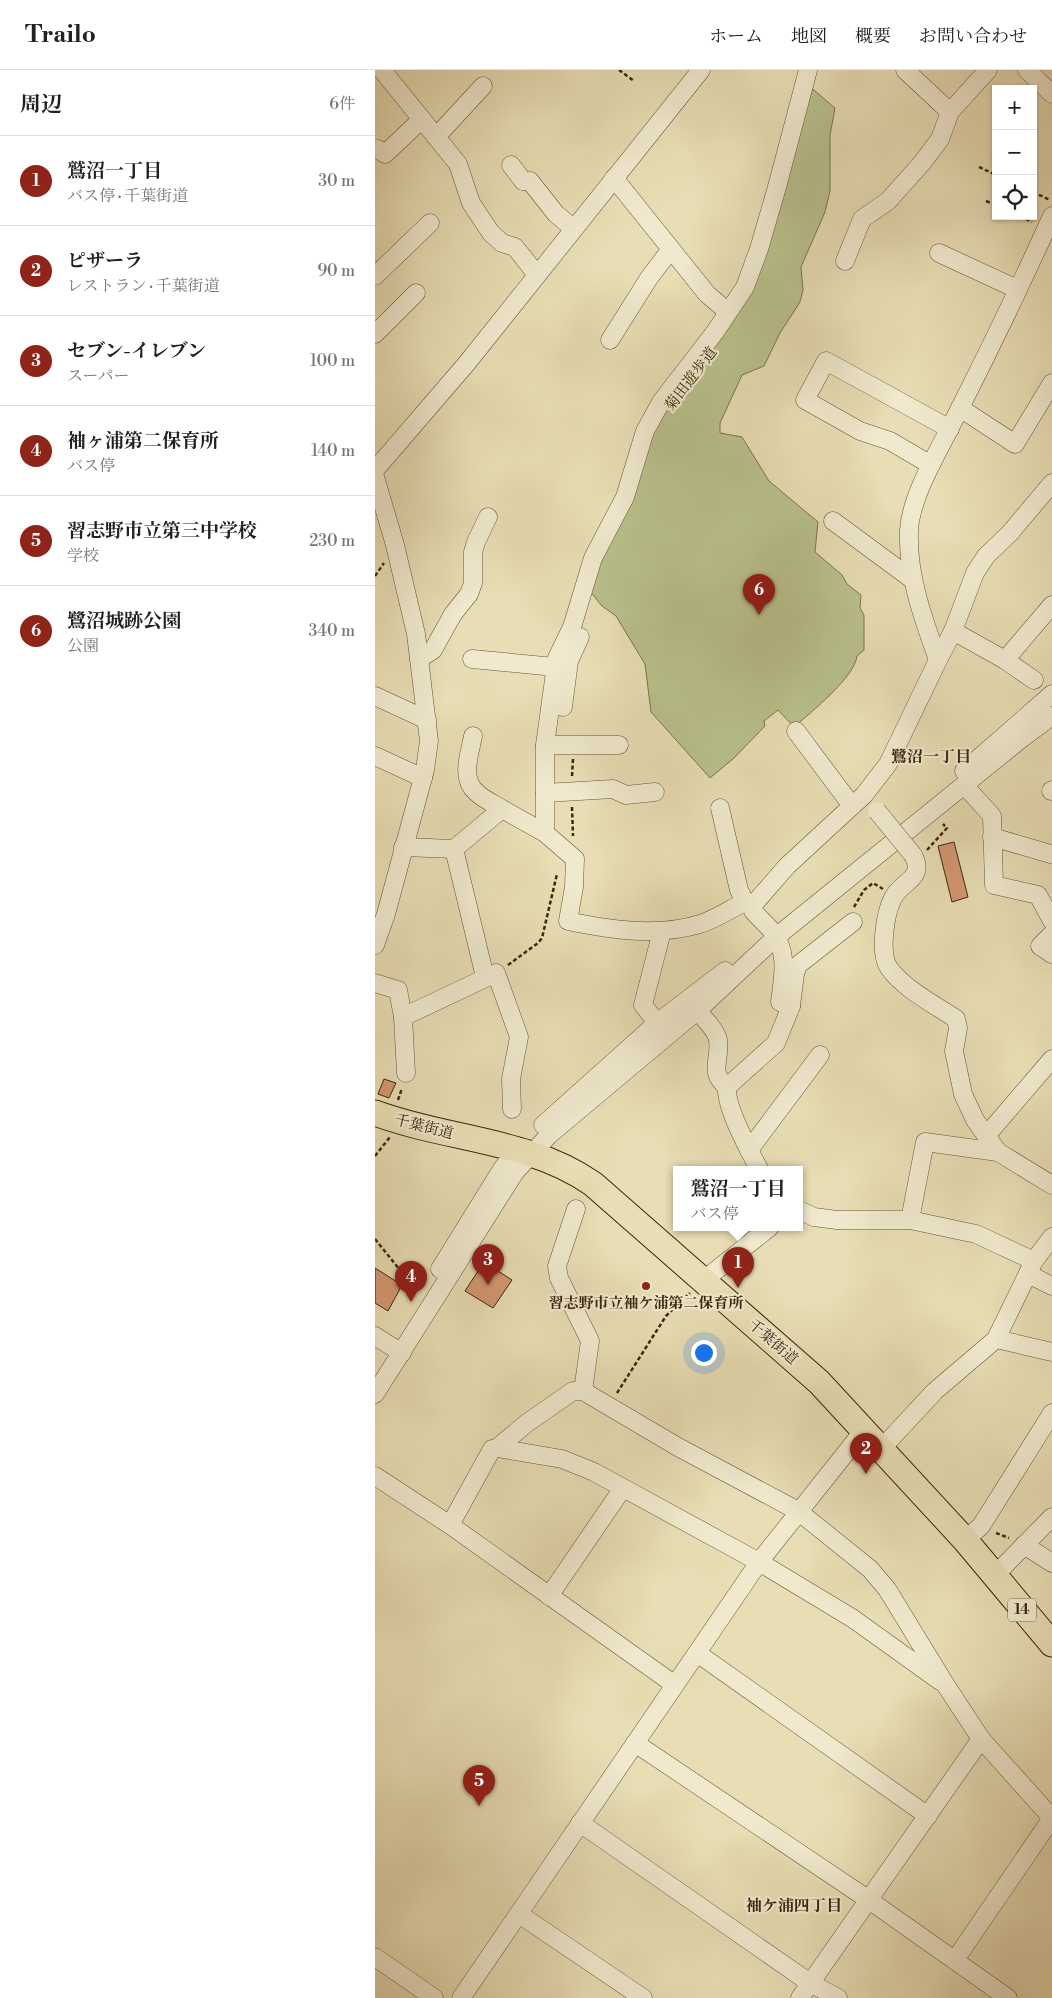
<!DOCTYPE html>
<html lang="ja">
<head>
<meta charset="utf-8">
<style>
	:root { --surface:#fff; --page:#f2f2f2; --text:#202124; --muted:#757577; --line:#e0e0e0; --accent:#8f2418 }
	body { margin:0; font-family:"Libre Bodoni","Noto Serif JP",serif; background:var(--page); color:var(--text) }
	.controls { position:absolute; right:15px; top:15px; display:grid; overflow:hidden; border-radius:0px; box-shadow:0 1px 4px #0004 }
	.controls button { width:45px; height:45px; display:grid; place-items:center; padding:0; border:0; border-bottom:1px solid var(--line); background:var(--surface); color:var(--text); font:25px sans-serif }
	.you { position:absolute; left:328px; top:1282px; width:18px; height:18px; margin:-12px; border:4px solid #fff; border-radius:50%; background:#1a73e8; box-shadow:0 0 0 8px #1a73e833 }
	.badge { display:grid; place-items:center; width:32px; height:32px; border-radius:50%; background:var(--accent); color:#fff; font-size:16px; font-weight:700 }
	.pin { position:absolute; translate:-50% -41px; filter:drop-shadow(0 1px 2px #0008) }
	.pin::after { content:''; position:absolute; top:26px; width:18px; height:15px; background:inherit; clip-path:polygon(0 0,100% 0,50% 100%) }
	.popup { position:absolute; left:298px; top:1096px; width:130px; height:65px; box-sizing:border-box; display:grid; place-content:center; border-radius:0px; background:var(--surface); filter:drop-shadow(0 1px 4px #0005); font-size:16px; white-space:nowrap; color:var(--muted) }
	.popup b { font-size:19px; color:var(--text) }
	.popup::after { content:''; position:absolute; left:50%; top:100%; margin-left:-10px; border:10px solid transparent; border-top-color:var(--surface) }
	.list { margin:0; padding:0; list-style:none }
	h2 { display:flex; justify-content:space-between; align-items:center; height:65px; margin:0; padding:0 20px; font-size:21px }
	h2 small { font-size:16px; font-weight:400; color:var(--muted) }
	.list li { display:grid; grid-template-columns:32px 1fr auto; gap:15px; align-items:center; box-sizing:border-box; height:90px; padding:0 20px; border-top:1px solid var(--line) }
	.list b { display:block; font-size:19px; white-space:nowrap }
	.list p { margin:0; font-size:16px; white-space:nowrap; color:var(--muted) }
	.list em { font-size:16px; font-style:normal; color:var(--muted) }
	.icon { flex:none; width:28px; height:28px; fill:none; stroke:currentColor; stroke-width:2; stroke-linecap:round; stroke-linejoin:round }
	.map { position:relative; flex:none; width:677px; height:1928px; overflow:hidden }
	header { display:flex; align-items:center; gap:30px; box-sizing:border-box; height:70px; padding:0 25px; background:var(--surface); border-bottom:1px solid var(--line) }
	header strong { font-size:24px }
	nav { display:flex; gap:28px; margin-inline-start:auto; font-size:18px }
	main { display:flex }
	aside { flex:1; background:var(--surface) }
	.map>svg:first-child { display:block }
	.green { fill:#b9c08b; stroke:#7a744c }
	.building { fill:#d39772; stroke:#3a270c }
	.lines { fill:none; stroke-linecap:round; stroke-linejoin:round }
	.minor-casing { stroke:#665436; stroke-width:19 }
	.highway-casing { stroke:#3a270c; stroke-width:27 }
	.path { stroke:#3a270c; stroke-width:2.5; stroke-dasharray:4 2.5; stroke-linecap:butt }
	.minor { stroke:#f0e9ce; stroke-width:18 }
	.highway { stroke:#e8ddb4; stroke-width:25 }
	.minor-bridge-casing { stroke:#665436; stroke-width:19; stroke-linecap:butt }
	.minor-bridge { stroke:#f0e9ce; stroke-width:18 }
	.poi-dot { fill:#8f2418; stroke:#f0e9ce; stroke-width:2 }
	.labels { text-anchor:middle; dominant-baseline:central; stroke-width:4.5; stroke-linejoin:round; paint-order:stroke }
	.shield { fill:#f0e9ce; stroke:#716146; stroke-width:1 }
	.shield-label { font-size:14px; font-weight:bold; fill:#3a270c }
	.street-label { font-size:15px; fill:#3a270c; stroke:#f0e9ce }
	.poi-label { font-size:15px; font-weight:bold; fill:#3a270c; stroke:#f0e9ce }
	.neighbourhood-label { font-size:16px; font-weight:bold; fill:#3a270c; stroke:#f0e9ce }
</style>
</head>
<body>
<header>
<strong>Trailo</strong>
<nav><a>ホーム</a><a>地図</a><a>概要</a><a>お問い合わせ</a></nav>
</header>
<main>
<aside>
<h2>周辺<small>6件</small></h2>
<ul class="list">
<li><span class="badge">1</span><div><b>鷲沼一丁目</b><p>バス停 · 千葉街道</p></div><em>30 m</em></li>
<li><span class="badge">2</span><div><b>ピザーラ</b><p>レストラン · 千葉街道</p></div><em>90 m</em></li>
<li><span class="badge">3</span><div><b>セブン-イレブン</b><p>スーパー</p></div><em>100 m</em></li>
<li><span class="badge">4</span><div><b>袖ヶ浦第二保育所</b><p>バス停</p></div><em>140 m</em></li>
<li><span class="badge">5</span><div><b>習志野市立第三中学校</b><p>学校</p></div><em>230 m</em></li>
<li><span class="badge">6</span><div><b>鷺沼城跡公園</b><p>公園</p></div><em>340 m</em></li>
</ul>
</aside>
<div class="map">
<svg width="677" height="1928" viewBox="0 0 677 1928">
	<rect width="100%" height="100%" fill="#e8ddb4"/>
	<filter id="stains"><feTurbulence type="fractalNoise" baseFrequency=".004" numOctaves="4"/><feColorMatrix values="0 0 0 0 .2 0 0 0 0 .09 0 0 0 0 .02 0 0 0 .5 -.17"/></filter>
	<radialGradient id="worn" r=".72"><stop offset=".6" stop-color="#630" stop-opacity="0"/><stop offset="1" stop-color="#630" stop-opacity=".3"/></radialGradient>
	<path class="green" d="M433,15L460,38L455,65V121L450,142L426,197L428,220L425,232L405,263L389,296L367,305L345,353V363L367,367L394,411L443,452L440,482L467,505L472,514L486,525L485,538L489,545V580L482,586C480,607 435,643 419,657L403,640L389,651L390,656L359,688L335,708L276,642L270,594L241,546L227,536L214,520L273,364L378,209Z"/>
	<g class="building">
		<polygon points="579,772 593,827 577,832 563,776"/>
		<polygon points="9,1009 21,1013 14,1028 3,1024"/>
		<polygon points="109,1192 137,1210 118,1238 90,1221"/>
		<polygon points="0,1198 27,1215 13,1241 0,1233"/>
	</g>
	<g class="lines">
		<g class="minor-casing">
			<g id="minor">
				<polyline points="7,0 83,94 96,133 116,163 127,173 140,177 162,205"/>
				<polyline points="530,0 575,42 613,0"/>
				<polyline points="652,0 677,24"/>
				<polyline points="61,67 108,16"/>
				<polyline points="3,79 10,84 47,49"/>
				<polyline points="136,95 148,111 155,111 181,144 199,159"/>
				<polyline points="239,108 332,224 353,242"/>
				<polyline points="564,183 642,219"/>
				<polyline points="470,191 487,149 513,131 547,93 565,69 575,42"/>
				<polyline points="0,206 55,153"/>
				<polyline points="0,264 41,223"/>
				<polyline points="235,270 274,208 296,179"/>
				<polyline points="585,338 640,374 677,313"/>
				<polyline points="556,395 515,371 485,361 430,330 451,291 575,359"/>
				<polyline points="0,400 92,293 326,0"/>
				<polyline points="0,407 20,475 41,564 54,671 50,700 11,844 0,875"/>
				<polyline points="458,451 538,510"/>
				<polyline points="578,561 630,590 659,610"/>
				<polyline points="44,589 58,580 78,544 94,524 98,513 98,482 101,472 113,447"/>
				<polyline points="97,589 180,597"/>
				<path d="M563,590C548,548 532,505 534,460C536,423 569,372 585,338C617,275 648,210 677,146"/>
				<polyline points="630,590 677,535"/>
				<polyline points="0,626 52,650"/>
				<polyline points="177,635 188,637 194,591 205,567"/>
				<polyline points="421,661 477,736"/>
				<path d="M98,666C95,683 85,708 101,722C108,729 119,734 127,739"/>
				<polyline points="170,675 244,675"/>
				<polyline points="0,686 48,708"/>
				<polyline points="589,701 677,624"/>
				<polyline points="589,715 617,746 619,815 663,825 677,851"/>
				<polyline points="676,721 677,720"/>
				<polyline points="170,723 238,719 251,725 280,722"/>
				<polyline points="345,738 364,820 370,832"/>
				<polyline points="170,763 170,675 182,588 197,557 218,488 250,427 270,361 286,332 340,262 370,217 384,179 402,117 433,0"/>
				<polyline points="617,767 676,784"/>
				<path d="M28,777L79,779L127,739L170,763L200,789L199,817L193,851C236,860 282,867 325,854C341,849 355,839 370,832L378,835"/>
				<polyline points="79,779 110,907"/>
				<path d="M538,785C551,809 526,811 518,828C510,843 504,884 514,898C529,919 560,935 581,949L583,958L579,981L588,1024L600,1050L623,1082L677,1115"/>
				<polyline points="677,864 665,876 677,884"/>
				<polyline points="0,913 23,920 28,947 31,1003"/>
				<path d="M416,936L405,932C408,908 414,882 397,861C391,854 384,848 378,841V835L412,796L489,725L513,694L563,590L578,561L600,503L611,486L635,463L677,413"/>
				<path d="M322,941C329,948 341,960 343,970C346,990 333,1002 352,1017"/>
				<polyline points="28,947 121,903 144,967 136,1009 137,1039"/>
				<polyline points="282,953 268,935 287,861"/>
				<polyline points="168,1055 282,953 350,901"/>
				<polyline points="611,1066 677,989"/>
				<polyline points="374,1080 445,985"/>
				<path d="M384,1099C374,1080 350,1037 352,1017L401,973L416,936L420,904L423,895L478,852"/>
				<polyline points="201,1139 182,1196 184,1208 215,1271 208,1321"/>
				<polyline points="424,1140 439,1147 462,1150 535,1150 601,1164 659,1191"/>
				<polyline points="535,1150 550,1072 623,1082"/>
				<polyline points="65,1199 127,1099 144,1078"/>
				<polyline points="653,1204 677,1216"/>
				<polyline points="329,1210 395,1157"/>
				<polyline points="0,1266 27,1283"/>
				<polyline points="621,1269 659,1191 677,1167"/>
				<polyline points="0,1324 140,1102 174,1065 322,941 401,867 646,669 677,646"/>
				<polyline points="122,1378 187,1389 219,1402 384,1492 477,1548 565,1611"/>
				<polyline points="506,1379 560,1321 621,1269 677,1282"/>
				<polyline points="0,1406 75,1455 300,1615"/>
				<polyline points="75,1455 117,1379 122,1378 152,1353 198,1321 208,1321 303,1377 423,1441 495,1499 512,1519 570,1614 606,1669 677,1748"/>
				<polyline points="590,1470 606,1456 677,1343"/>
				<polyline points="649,1475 677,1493"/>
				<polyline points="619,1506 677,1447"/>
				<polyline points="174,1526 248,1418"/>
				<polyline points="322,1583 553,1746"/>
				<polyline points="260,1673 494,1830 633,1928"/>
				<polyline points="205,1753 435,1913 463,1928"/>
				<polyline points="144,1844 268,1928"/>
				<polyline points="0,1887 59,1928"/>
				<polyline points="580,1890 677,1748"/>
				<polyline points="86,1928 384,1492 489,1360"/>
				<polyline points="425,1928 606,1669"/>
			</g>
		</g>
		<g class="highway-casing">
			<path id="highway" d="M0,1043C72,1070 154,1069 218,1114L444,1312L590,1470L677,1574"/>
		</g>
		<g class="path">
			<polyline points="244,0 259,11"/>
			<polyline points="604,97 621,105"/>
			<polyline points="658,122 675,130"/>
			<polyline points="611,131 621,135"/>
			<polyline points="645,146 657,152"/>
			<polyline points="0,506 9,493"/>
			<polyline points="197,706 198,689"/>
			<polyline points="197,737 198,766"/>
			<polyline points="552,780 572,758 568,754"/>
			<polyline points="479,837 489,820 498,813 508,819"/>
			<polyline points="133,895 163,873 167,868 182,804"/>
			<polyline points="23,1030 27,1018"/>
			<polyline points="0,1086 15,1067"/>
			<polyline points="0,1169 37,1215"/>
			<polyline points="242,1323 291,1246 315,1223"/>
			<polyline points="621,1463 634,1468"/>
		</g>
		<use href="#minor" class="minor"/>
		<use href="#highway" class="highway"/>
		<g class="minor-bridge-casing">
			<polyline id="minor-bridge" points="502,741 538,785"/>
		</g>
		<use href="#minor-bridge" class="minor-bridge"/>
	</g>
	<circle class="poi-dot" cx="271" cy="1216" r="5"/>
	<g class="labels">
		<rect class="shield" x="633" y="1528.5" width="28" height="23" rx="4"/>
		<g class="shield-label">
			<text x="647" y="1540">14</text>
		</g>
		<g class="street-label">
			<text transform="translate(316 309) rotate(-53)">菊田遊歩道</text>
			<text transform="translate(49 1057) rotate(14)">千葉街道</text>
			<text transform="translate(398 1272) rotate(41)">千葉街道</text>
		</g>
		<g class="poi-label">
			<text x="271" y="1233">習志野市立袖ケ浦第二保育所</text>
		</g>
		<g class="neighbourhood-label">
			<text x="556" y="687">鷺沼一丁目</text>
			<text x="419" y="1836">袖ケ浦四丁目</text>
		</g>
	</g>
	<rect width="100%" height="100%" filter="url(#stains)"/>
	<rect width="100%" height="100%" fill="url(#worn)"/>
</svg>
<div class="controls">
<button>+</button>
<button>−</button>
<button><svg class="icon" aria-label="locate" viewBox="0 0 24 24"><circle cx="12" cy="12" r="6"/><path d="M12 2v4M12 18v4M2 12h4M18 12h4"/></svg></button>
</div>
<div class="you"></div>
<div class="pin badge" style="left:363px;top:1218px">1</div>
<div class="popup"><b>鷲沼一丁目</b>バス停</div>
<div class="pin badge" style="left:491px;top:1404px">2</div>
<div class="pin badge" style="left:113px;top:1215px">3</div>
<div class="pin badge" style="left:36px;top:1232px">4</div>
<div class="pin badge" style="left:104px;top:1736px">5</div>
<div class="pin badge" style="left:384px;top:545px">6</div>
</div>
</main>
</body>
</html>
